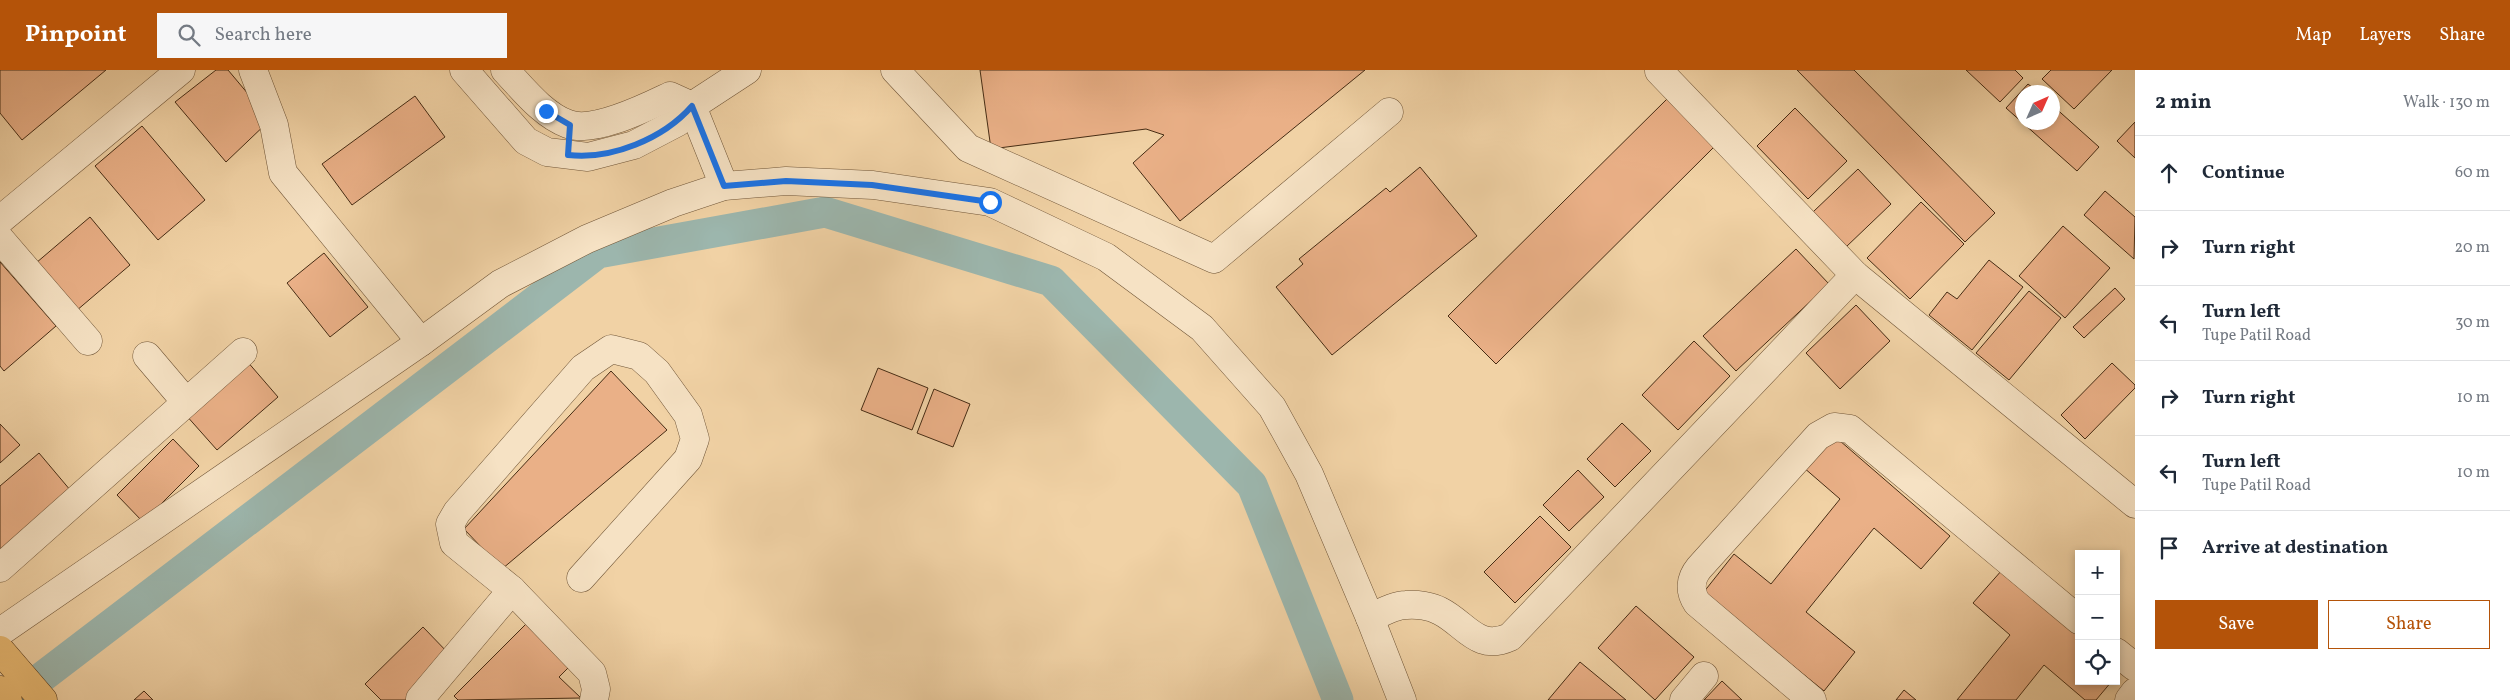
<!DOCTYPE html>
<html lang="en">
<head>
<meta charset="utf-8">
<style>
	:root { --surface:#fff; --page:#f6f6f7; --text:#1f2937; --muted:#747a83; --line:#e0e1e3; --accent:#b45309 }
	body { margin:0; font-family:Vollkorn,serif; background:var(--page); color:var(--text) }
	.controls { position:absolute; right:15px; bottom:15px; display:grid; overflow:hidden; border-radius:0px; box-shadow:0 2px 8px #0003 }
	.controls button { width:45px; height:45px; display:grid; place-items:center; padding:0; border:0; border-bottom:1px solid var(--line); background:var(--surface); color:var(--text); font:25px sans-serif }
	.compass { position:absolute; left:2015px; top:15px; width:45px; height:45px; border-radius:50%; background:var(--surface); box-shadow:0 2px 8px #0003; rotate:45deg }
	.stop { position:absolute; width:15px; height:15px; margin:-11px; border:4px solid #1a73e8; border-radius:50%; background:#fff }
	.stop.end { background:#1a73e8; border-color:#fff; box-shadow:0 1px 5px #0008 }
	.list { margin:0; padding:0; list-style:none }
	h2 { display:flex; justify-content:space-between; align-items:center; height:65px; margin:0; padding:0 20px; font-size:21px }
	h2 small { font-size:16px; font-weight:400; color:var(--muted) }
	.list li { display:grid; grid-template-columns:32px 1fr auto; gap:15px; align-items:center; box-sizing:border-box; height:75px; padding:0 20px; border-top:1px solid var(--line) }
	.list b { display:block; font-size:19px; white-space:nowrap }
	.list p { margin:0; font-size:16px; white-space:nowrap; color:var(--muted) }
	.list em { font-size:16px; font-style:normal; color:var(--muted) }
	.actions { display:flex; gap:10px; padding:15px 20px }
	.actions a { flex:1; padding:11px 0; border:1px solid var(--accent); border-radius:0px; text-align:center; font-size:18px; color:var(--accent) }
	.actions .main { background:var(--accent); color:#fff }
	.icon { flex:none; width:28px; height:28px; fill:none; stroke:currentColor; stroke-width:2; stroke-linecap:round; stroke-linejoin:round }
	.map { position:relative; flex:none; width:2135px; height:630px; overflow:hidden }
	header { display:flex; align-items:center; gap:30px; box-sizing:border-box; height:70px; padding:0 25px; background:var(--accent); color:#fff }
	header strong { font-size:24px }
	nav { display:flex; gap:28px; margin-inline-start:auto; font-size:18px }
	.search { width:350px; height:45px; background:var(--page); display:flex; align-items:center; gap:12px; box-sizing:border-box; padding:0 18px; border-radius:0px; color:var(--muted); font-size:19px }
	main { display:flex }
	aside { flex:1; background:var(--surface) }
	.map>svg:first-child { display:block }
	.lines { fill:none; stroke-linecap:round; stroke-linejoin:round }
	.canal { stroke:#9cb6ad; stroke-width:31 }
	.building { fill:#eab087; stroke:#462c14 }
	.minor-casing { stroke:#715638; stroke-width:29 }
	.major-casing { stroke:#462c14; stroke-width:29 }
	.highway-casing { stroke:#462c14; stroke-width:29 }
	.minor { stroke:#f6e2c4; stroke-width:28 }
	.major { stroke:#e8b972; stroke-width:28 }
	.highway { stroke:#e8b972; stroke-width:28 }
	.route { stroke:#1a73e8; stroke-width:6 }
</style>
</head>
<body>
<header>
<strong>Pinpoint</strong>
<div class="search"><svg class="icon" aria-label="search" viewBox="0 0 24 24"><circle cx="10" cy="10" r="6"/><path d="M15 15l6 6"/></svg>Search here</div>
<nav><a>Map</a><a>Layers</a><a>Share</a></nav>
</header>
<main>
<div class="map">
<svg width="2135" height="630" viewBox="0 0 2135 630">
	<rect width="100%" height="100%" fill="#f1d2a5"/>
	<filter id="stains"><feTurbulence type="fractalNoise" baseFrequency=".004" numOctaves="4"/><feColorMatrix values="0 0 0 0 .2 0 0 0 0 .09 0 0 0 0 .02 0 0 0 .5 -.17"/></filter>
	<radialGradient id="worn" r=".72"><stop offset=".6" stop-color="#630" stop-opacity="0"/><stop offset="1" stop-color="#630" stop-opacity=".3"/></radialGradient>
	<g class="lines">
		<polyline class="canal" points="12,630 598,183 825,142 1051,211 1252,415 1338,630"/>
	</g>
	<g class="building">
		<polygon points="0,0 106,0 22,70 0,43"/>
		<polygon points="216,0 228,0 270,50 226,92 175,32"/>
		<polygon points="980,0 1365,0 1180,151 1133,93 1164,65 1146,59 991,79"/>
		<polygon points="1797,0 1854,0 1995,143 1965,172"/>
		<polygon points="1966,0 2015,0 2023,8 2000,32"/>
		<polygon points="2051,0 2112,0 2074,39 2042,9"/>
		<polygon points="2028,14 2038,22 2022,22 2022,52 2052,52 2052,35 2099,77 2077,101 2006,38"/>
		<polygon points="415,26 445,67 352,135 322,94"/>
		<polygon points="1669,27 1716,75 1496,294 1448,246"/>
		<polygon points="1795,38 1847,91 1808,129 1757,76"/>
		<polygon points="2135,52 2135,88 2117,71"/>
		<polygon points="142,56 205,130 158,170 95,96"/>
		<polygon points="1420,97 1477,166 1332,285 1276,217 1303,194 1299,189 1386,118 1390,122"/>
		<polygon points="1858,99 1891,134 1846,177 1813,142"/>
		<polygon points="2105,121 2135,147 2134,189 2084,145"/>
		<polygon points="1921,132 1964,174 1910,229 1867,188"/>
		<polygon points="90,147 130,195 76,241 36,193"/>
		<polygon points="2063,156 2110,198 2065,248 2019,206"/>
		<polygon points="1796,179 1829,214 1736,301 1703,266"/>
		<polygon points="324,183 368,237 330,267 287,213"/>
		<polygon points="1989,190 2023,217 1972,280 1929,245 1947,222 1957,229"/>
		<polygon points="0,192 56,256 4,301 0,296"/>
		<polygon points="2115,218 2125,229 2084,268 2073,257"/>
		<polygon points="2029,221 2061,248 2009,310 1976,283"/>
		<polygon points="1856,235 1890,271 1840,319 1806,283"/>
		<polygon points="1694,271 1730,306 1678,360 1642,325"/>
		<polygon points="246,290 278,327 217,380 185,344"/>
		<polygon points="2112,293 2135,315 2135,318 2085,369 2061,345"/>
		<polygon points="878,298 928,318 912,360 861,340"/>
		<polygon points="611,301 667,360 502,499 464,459"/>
		<polygon points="934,319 970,334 953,377 917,363"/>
		<polygon points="1622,353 1651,381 1615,417 1587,389"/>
		<polygon points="0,354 20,375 0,393"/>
		<polygon points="1832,364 1950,466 1921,499 1874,458 1806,542 1855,582 1824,621 1703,523 1734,484 1771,514 1840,429 1803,397"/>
		<polygon points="173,369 199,396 143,452 117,425"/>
		<polygon points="39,383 71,421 0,481 0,416"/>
		<polygon points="1578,400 1604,427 1569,461 1543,435"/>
		<polygon points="1540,446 1571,477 1515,533 1484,502"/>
		<polygon points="2002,500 2079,566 2079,611 2112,611 2096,630 2085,630 2044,595 2016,630 1957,630 2010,565 1973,533"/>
		<polygon points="1636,536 1694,587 1655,630 1598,578"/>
		<polygon points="526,554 569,597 559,607 581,628 458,630 454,626"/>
		<polygon points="423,557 451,586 406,630 381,630 365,614"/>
		<polygon points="1580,592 1626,630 1548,630"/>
		<polygon points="1722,611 1742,630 1704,630"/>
		<polygon points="1904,620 1916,630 1896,630"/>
		<polygon points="144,621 153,630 134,630"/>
	</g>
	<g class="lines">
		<g class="minor-casing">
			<g id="minor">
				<polyline points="253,0 274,55 283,103 421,272"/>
				<polyline points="464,0 526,71 547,82 588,87 634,75 678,52 692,36 747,0"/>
				<path d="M505,0C523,19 543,45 568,54C594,64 647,37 670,26L692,36"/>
				<polyline points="895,0 968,78 1214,189 1389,42"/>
				<polyline points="1659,1 1855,205 2135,434"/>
				<polyline points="692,36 724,116"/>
				<polyline points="0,150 181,0"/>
				<polyline points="0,169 88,271"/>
				<polyline points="147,286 186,332"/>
				<polyline points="0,498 243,282"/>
				<polyline points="581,508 688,389 695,369 688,345 657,302 639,286 611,279 583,298 457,442 450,454 454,473 512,520 592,603 596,619 594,630"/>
				<path d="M1370,548C1381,543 1395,535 1406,535C1417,534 1431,536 1440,541C1466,554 1477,582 1510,567L1855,205"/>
				<polyline points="0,562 421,272 500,214 587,169 673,133 724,116 786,111 873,115 990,132 1106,187 1202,258 1272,337 1309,404 1370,548 1402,630"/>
				<polyline points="2116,582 2135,597"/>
				<polyline points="420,629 512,520"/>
				<polyline points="1684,630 1704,606"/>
				<path d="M1812,630L1697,533C1689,521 1690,509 1699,498L1818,366L1834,357L1850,359L2079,550"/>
				<polyline points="2129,630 2135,622"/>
			</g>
		</g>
		<g class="major-casing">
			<polyline id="major" points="0,620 8,630"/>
		</g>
		<g class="highway-casing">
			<polyline id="highway" points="0,580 43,630"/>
		</g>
		<use href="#minor" class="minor"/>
		<use href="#major" class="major"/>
		<use href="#highway" class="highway"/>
	</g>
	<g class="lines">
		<path class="route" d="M546,41L570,55L568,85C611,90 663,69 692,36L724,116L786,111L872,115L990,132"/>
	</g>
	<rect width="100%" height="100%" filter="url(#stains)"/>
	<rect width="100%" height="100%" fill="url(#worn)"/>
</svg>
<div class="controls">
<button>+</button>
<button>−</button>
<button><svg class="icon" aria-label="locate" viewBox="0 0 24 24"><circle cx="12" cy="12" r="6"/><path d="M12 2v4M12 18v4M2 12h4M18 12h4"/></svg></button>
</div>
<svg class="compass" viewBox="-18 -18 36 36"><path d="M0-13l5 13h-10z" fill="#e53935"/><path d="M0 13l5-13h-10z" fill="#747a83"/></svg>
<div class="stop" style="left:990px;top:132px"></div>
<div class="stop end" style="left:546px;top:41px"></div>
</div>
<aside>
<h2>2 min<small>Walk · 130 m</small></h2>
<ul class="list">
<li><svg class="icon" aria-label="ahead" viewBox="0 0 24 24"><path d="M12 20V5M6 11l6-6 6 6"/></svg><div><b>Continue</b></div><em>60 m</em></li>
<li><svg class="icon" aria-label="right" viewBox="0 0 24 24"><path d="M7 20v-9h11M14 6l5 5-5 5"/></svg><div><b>Turn right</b></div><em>20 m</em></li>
<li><svg class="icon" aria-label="left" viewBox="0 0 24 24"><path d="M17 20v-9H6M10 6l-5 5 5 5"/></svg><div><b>Turn left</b><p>Tupe Patil Road</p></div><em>30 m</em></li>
<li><svg class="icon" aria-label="right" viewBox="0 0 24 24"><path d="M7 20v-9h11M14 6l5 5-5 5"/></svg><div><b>Turn right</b></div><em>10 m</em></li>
<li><svg class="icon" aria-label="left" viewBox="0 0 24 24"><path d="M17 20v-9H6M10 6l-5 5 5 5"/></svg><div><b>Turn left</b><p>Tupe Patil Road</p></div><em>10 m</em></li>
<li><svg class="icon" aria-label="arrive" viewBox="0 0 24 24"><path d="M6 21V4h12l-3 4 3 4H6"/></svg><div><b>Arrive at destination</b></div></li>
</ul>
<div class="actions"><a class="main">Save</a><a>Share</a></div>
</aside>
</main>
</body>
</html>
